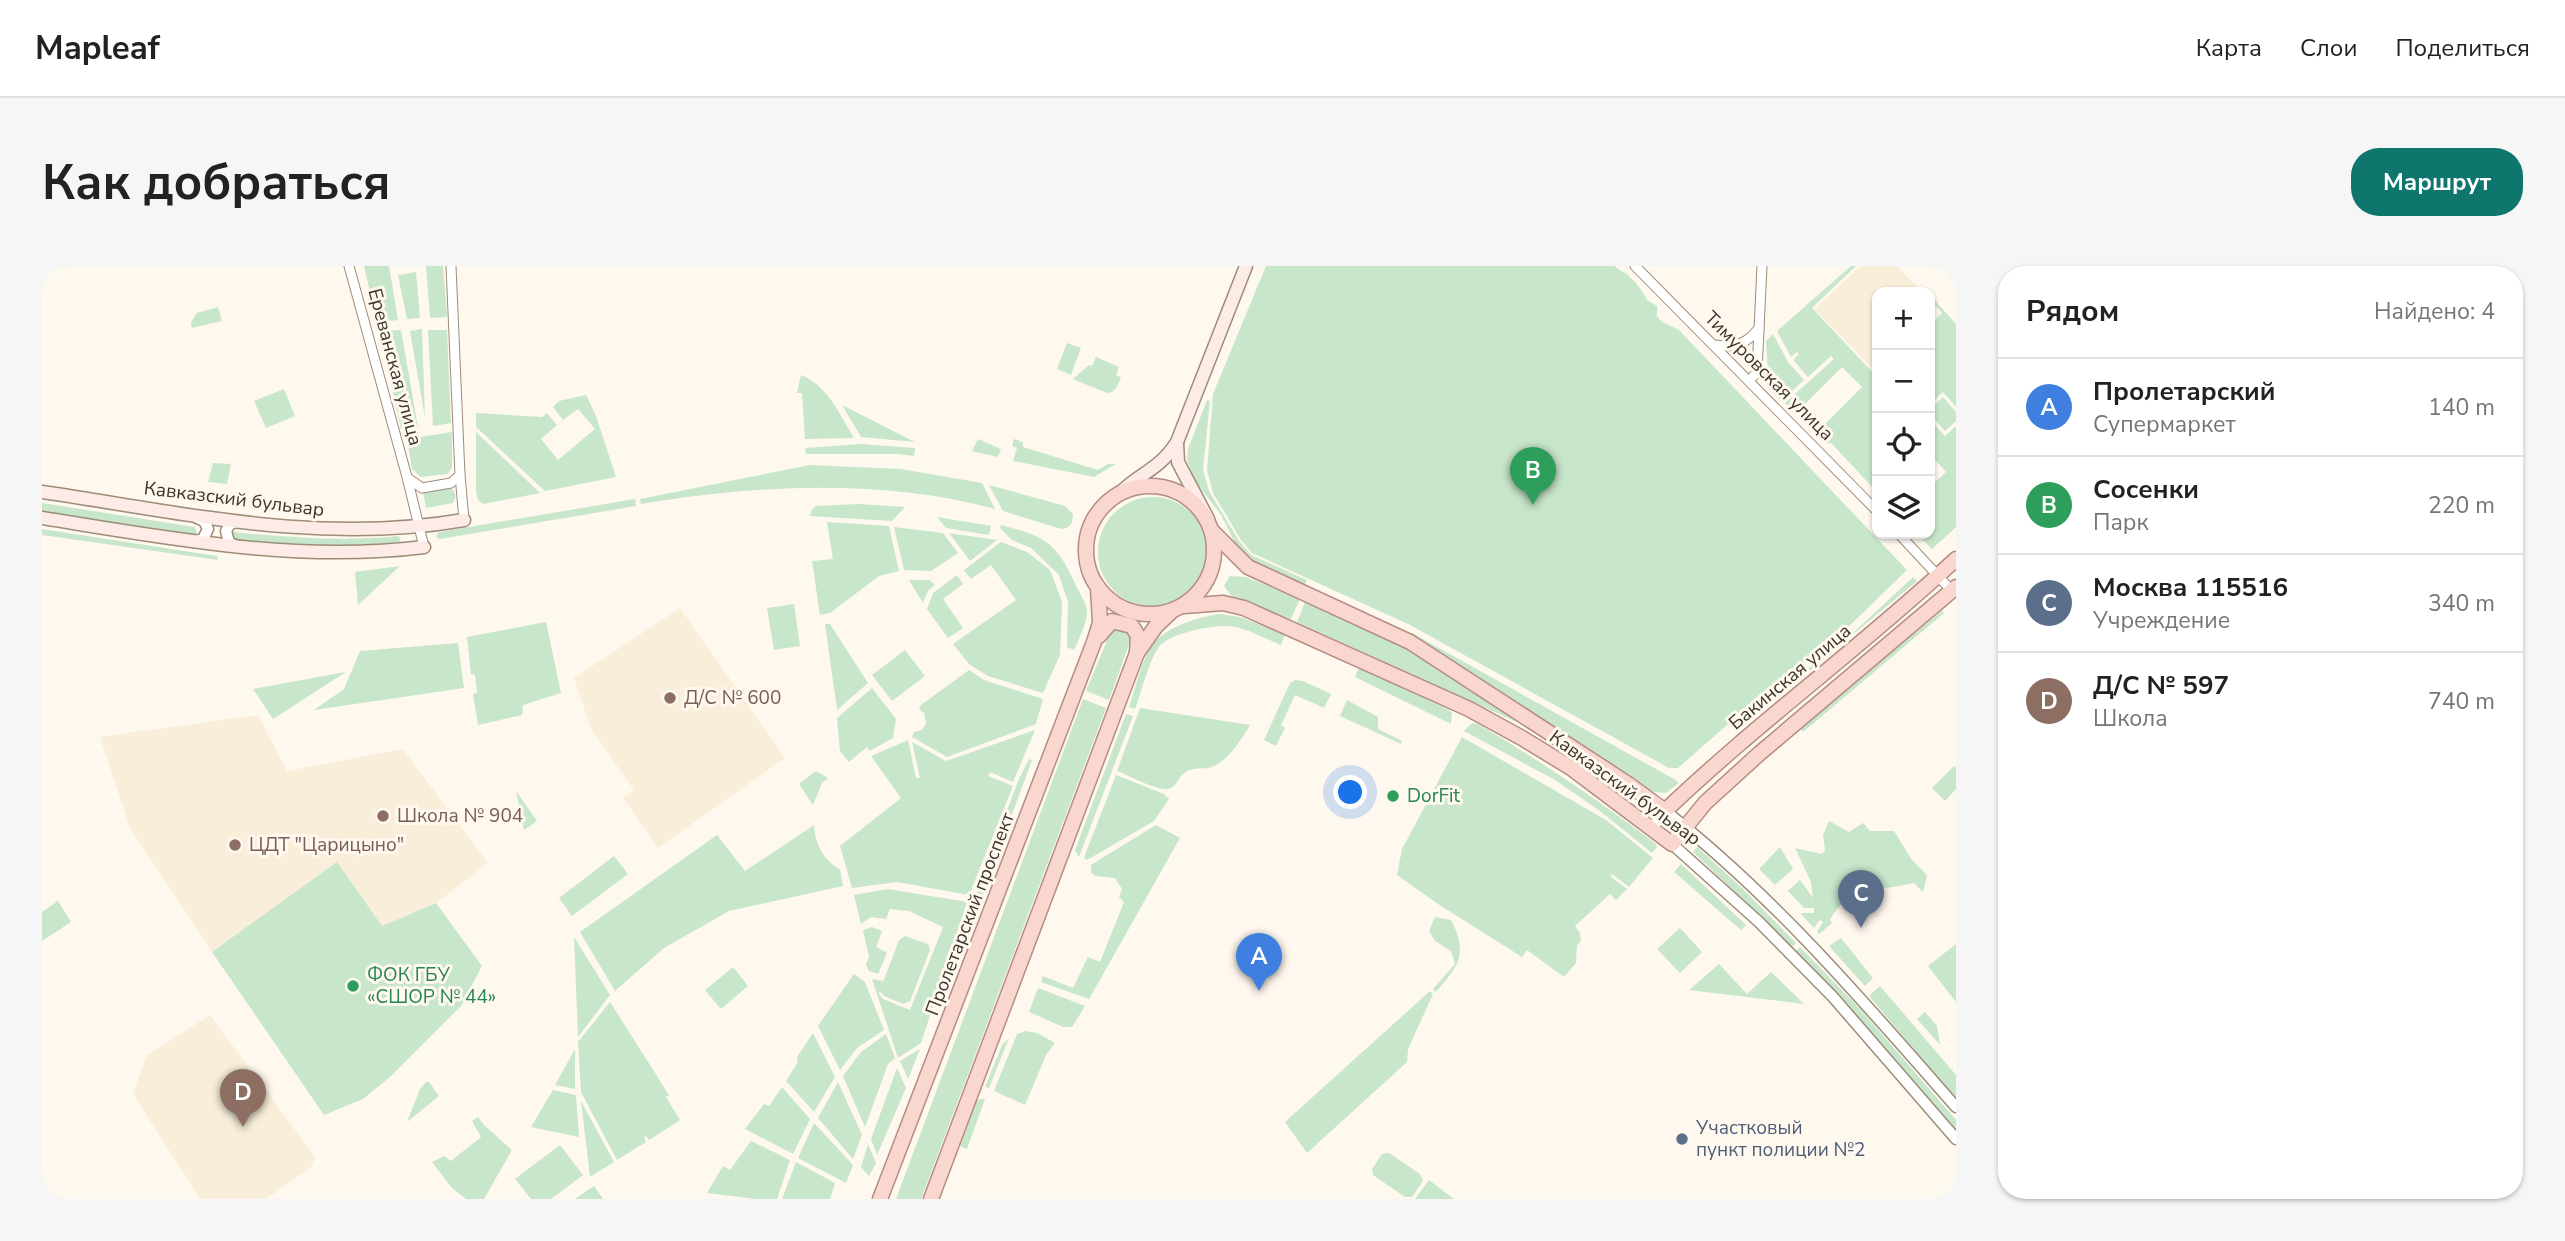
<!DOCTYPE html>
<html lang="ru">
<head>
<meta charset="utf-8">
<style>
	:root { --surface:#fff; --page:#f6f6f6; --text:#222; --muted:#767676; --line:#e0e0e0; --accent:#0f766e }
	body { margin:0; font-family:"Nunito Sans",sans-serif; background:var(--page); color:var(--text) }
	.controls { position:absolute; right:21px; top:21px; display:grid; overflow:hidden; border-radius:14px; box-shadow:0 2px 5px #0004 }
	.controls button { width:63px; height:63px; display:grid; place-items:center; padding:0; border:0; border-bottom:2px solid var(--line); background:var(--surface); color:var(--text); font:35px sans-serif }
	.you { position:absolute; left:1309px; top:527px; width:24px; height:24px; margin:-18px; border:5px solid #fff; border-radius:50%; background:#1a73e8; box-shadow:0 0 0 10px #1a73e833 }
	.badge { display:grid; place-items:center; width:46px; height:46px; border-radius:50%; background:var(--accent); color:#fff; font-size:23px; font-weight:700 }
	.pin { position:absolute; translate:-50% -58px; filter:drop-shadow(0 2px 4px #0008) }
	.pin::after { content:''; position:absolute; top:37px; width:24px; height:21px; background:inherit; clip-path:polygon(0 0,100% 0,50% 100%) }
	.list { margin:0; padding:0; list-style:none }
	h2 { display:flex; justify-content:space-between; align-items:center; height:91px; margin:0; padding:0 28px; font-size:30px }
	h2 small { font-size:23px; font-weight:400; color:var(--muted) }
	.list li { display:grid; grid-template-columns:46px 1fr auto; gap:21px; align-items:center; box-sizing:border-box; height:98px; padding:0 28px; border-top:2px solid var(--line) }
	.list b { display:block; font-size:26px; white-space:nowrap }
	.list p { margin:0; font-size:23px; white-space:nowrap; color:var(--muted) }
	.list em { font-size:23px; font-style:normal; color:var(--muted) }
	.icon { flex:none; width:38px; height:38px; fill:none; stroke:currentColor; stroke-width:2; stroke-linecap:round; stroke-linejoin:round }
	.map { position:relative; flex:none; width:1914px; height:933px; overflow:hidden; border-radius:28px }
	header { display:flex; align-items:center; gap:42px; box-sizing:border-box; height:98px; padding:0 35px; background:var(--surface); border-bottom:2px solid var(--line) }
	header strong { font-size:33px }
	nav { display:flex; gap:38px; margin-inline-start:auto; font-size:24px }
	.intro { display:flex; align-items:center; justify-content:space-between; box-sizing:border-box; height:168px; padding:0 42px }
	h1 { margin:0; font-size:49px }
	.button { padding:18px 32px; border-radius:28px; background:var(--accent); color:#fff; font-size:24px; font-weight:700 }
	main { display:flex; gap:42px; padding:0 42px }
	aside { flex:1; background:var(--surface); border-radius:28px; box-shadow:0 2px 5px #0004 }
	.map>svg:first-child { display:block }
	.education { fill:#f8eed9 }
	.green { fill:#c7e6ca; fill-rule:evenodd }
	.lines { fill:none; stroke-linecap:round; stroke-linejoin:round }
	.minor-casing { stroke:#9d8d78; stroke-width:11 }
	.tertiary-casing { stroke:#9d8d78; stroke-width:13 }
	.secondary-casing { stroke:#9d8d78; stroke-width:15 }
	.primary-casing { stroke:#b48d82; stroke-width:17 }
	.minor { stroke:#fff; stroke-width:9 }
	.tertiary { stroke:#fff; stroke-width:10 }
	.secondary { stroke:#fcebe7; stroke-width:12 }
	.primary { stroke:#f9d7cf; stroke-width:14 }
	.education-dot { fill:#8d6e63; stroke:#fff8ef; stroke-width:2.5 }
	.leisure-dot { fill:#2e9e5b; stroke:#fff8ef; stroke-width:2.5 }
	.service-dot { fill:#5c6f8a; stroke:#fff8ef; stroke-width:2.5 }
	.labels { text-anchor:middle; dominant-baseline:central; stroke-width:6; stroke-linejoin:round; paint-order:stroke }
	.street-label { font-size:19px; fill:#3c362d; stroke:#fff8ef }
	.education-label { font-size:19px; fill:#785e54; stroke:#fff8ef; text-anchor:start }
	.leisure-label { font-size:19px; fill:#27864d; stroke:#fff8ef; text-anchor:start }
	.service-label { font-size:19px; fill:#4e5e75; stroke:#fff8ef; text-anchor:start }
</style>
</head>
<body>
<header>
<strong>Mapleaf</strong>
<nav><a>Карта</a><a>Слои</a><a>Поделиться</a></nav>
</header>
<div class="intro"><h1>Как добраться</h1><a class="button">Маршрут</a></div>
<main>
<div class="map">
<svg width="1914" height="933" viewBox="0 0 1914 933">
	<rect width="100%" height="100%" fill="#fff8ef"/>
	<g class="education">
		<polygon points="1818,0 1855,0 1880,26 1835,26 1834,106 1772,43"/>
		<polygon points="638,342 743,492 616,582 581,532 592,524 549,463 532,412"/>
		<polygon points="216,449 245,505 361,483 446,597 394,637 340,660 295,596 170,686 88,562 58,471"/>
		<polygon points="168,749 273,891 269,901 224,933 158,933 91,828 105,789"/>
	</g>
	<g class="green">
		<polygon points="322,0 347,0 356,54 335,56"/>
		<polygon points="384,0 401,0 405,51 388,52"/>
		<path d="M1224,0H1573C1578,6 1583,5 1587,10C1593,16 1602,26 1605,34L1615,40V50L1620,56L1637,64L1865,304L1800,367L1781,382V384L1777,385L1685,459L1636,502H1627L1368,359L1210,287L1199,274L1171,227L1165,204L1171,128Z"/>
		<path d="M1809,0H1814L1770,42L1833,109L1835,107V226L1788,176L1786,178L1743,137L1792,93L1789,90L1766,111L1751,94L1757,88L1755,86L1749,91L1735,65ZM1800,101L1820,121L1783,158L1763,138Z"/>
		<polygon points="374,6 378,52 365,53 356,9"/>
		<polygon points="1888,29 1914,58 1914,141 1901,126 1888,138 1888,59 1900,47 1888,33"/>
		<polygon points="176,41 180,55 150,62 149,56 155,47"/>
		<polygon points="380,63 383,152 368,65"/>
		<polygon points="359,64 376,161 359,163 337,65"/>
		<polygon points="386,64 405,64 409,157 391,160"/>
		<polygon points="1731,68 1746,96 1762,114 1739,135 1727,123 1724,75"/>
		<polygon points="1025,77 1039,82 1029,109 1015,103"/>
		<path d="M1054,91L1077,101L1074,109L1079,111C1076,118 1074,127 1065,127L1031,113L1047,99L1050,100Z"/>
		<path d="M759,109C786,120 798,149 812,172L763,173L760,127H755Z"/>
		<polygon points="242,123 253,150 224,162 212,135"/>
		<polygon points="544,129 554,150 574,211 503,225 434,161 434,147 500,151 505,147 515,159 499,173 516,194 553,163 536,143 521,154 511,141 517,135"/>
		<polygon points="1901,131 1914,146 1914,155 1903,165 1888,148 1888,143"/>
		<polygon points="1165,134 1168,135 1161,204 1167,225 1197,275 1209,289 1265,314 1263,319 1209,294 1193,277 1179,249 1153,215 1145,194 1146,183"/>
		<polygon points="800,139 873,176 819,171"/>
		<polygon points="1888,154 1903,170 1914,160 1914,261 1890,283 1875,268 1888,268 1888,221 1904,206 1888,188"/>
		<polygon points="410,166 410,201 406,208 379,211 370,203 365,173"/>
		<polygon points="434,166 498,227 441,238 436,234 434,225"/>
		<polygon points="936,173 959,183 956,191 930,185"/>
		<polygon points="972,173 981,176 981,181 1056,204 1066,198 1074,198 1052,211 971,195 975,182 970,180"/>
		<polygon points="819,178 873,182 872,190 856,188 764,188 763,182"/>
		<polygon points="171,197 189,198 185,218 166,216"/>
		<path d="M768,199L859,203L940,217L953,243C840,212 714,219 599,238L598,233Z"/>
		<polygon points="947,219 1023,240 1031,248 1030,257 1025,262 1019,263 961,245"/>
		<path d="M408,221C414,226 415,230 411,237L384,242L381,226Z"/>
		<circle cx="1111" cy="286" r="55"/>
		<polygon points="593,233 594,240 398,273 394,271 397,266"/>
		<polygon points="0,237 153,261 155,268 151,271 0,246"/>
		<polygon points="816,238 863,241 850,255 768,250 769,245 774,240"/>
		<polygon points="895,251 949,260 947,269 904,262"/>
		<polygon points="785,256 847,260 857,305 837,310 788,347 778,349 770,295 791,293"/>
		<path d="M959,259C1005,271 1015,277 1035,322C1039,329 1045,339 1045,347C1044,359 1037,373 1032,384L1025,381L1026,336L1017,309L989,282L970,274L958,262Z"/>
		<polygon points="852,261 901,267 916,287 889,305 862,304"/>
		<polygon points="0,263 175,290 176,294 0,269"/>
		<path d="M190,266C245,271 301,276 357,270L359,277C302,283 246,280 189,273Z"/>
		<polygon points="907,267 955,274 928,295"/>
		<polygon points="959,276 985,286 1008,304 1020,336 1018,389 1001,427 946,410 928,399 911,378 974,334 949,299 929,313 922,304"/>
		<polygon points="358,300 316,339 313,306"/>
		<polygon points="915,309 921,318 901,333 921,362 906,372 885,343 891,327"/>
		<polygon points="1188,310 1204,311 1258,333 1249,353 1190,331 1182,320"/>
		<polygon points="1871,311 1875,315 1735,432 1733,429 1811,367"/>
		<polygon points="867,314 888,314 893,319 886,325 881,337"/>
		<polygon points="1263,336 1364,381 1538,493 1605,540 1488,462 1255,356"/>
		<polygon points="752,338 758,380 732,384 725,342"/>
		<polygon points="1900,345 1902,347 1761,466 1758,462 1763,457"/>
		<path d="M1177,348L1198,351L1243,369L1239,379C1224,373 1208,364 1193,361C1176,357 1126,367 1116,382C1105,400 1100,424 1093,443L1087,441C1094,421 1099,395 1111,378C1124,361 1157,351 1177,348Z"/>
		<polygon points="504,356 519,427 481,439 480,449 436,459 431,428 435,427 433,409 429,408 425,371"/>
		<polygon points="783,358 788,358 826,417 795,444"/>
		<polygon points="1071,360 1088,363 1089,373 1067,434 1044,425"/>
		<polygon points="1370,367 1632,513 1637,517 1624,527 1611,526 1603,522 1368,370"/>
		<polygon points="416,377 422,422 272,444 302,423 318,385"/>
		<polygon points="863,384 883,410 850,435 830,409"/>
		<polygon points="1317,401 1407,444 1410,447 1409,458 1313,411"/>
		<polygon points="927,404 942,414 1001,433 994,458 905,491 870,471 872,466 880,464 884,457 882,447 877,443 879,439"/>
		<polygon points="304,406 231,453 211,423 298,407"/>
		<polygon points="1253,414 1261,415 1289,428 1282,442 1253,429 1239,459 1243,462 1234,480 1222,474 1248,417"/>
		<polygon points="830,422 854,453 851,472 828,485 825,481 807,496 798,485 795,452"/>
		<polygon points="1041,433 1064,442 879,933 854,933"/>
		<polygon points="1305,434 1336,451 1336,463 1360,475 1359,478 1298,450"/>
		<path d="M1098,442L1208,459C1200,473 1187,493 1172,500C1162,505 1151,499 1141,508C1136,512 1134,522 1126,523C1115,525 1086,509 1075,505Z"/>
		<polygon points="1084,448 1091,450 1037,591 1033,584"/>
		<path d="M1430,457L1436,458C1498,495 1557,534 1614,578L1615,581L1610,587L1558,545L1513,514L1422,465Z"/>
		<polygon points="993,464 971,516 948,506 946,510 971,520 927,629 855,616 810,622 798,580 859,532 829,490 866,474 874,512 878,512 870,476 904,495"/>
		<polygon points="1420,471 1564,554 1611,592 1587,621 1570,608 1568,610 1585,623 1574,634 1568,628 1533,660 1538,667 1539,675 1535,679 1534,697 1522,711 1485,684 1480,691 1396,638 1355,609 1360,583"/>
		<polygon points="987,493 990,494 905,726 899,723 976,515"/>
		<polygon points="1912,500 1914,502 1914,523 1903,535 1890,522"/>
		<polygon points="774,505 786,512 780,517 771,539 757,518"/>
		<polygon points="1074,509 1122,528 1127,533 1112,555 1045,594 1042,592 1043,589"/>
		<polygon points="474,525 495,555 482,564"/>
		<path d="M1787,555L1807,566L1821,557L1828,565H1852L1870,594L1885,609L1881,626L1872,617C1840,625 1805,620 1788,654L1790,657L1777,668L1775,666L1781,656L1778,654L1772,662L1758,647H1772V642H1762L1746,625L1758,614L1771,632L1769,616L1753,582L1780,588L1783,584L1781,569Z"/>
		<path d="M772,559C773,578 781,593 798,604L801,620L687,645L622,682L573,725L538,666L675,569L703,605Z"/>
		<polygon points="1114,559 1138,572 1047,733 999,716 1001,710 1031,722 1046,691 1058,696 1082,636 1077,631 1080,623 1073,612 1053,610 1049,606 1049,599"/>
		<polygon points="1655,581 1700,622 1754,677 1750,681 1651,586"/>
		<polygon points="1738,581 1751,603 1733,619 1717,603"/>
		<polygon points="572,590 586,608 530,650 517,632"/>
		<polygon points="295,596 340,660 394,637 440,700 419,740 349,810 321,833 282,849 170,686"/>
		<polygon points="1639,598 1704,659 1699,664 1632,606"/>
		<polygon points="846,623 925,636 879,777 856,792 830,713 841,715 840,719 857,674 863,670 886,678 888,684 868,735 861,738 842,730 838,725 837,728 841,733 868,744 901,661 867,645 848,643 844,653 829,651 819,658 812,629"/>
		<polygon points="16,635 29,656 0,675 0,646"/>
		<path d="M1393,651L1409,654C1427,689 1416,700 1394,726L1391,723L1413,698L1409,685L1393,675L1387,665Z"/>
		<polygon points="830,661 840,665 834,681 845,687 836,708 827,705 824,699 827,691 821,664"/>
		<polygon points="1638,662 1660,686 1638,707 1615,683"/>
		<polygon points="532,671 568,729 536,771"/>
		<polygon points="1799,672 1831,712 1823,720 1787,680"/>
		<polygon points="1914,678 1914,736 1886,700"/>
		<polygon points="1758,681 1820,745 1914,854 1914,864 1804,738 1754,685"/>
		<polygon points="1677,698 1705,728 1729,706 1762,738 1647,724"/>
		<polygon points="691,701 706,720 679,743 663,724"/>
		<polygon points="812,708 823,716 842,764 815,782 798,804 776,760"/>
		<polygon points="1838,720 1914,809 1914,833 1827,730"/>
		<polygon points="996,722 1043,740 1030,761 1021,761 987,746"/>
		<polygon points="1388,725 1391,728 1366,783 1365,796 1265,887 1243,856"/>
		<polygon points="568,736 627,829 624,831 638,854 607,874 604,870 602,871 604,876 575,894 539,826 536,776"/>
		<polygon points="1883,746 1895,760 1898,779 1875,753"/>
		<polygon points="984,765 995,767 1013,777 1004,789 983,839 952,825 975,768"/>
		<polygon points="771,767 793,811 772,846 744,815 756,796 755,791"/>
		<polygon points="844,768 853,792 846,798 823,861 801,810 819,786"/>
		<polygon points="967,772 947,822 943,821 960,779"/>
		<polygon points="533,783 533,823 513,819"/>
		<polygon points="878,783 866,813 858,795"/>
		<polygon points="855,802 864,822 835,889 829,873"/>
		<polygon points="384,816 387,816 397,830 365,856 378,823"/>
		<polygon points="796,816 820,869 811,893 776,852"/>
		<polygon points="740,821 768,853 751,888 703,863 722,838 727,840"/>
		<polygon points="511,824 534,829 537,871 489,861"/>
		<polygon points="940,833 943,833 925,883 918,880 935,834"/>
		<polygon points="539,835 572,896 548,911"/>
		<polygon points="436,851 442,859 470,884 442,933 424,933 410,922 390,896 402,890 409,895 439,871 430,855"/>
		<polygon points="772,857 811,899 804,917 756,892"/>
		<polygon points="709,875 748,894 735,933 714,933 665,927 681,900 688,904"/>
		<polygon points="826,878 834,897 827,910 819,901"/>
		<polygon points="518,879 541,909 509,933 489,933 473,913"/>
		<polygon points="1347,887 1378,908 1381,915 1370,931 1363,931 1331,909 1330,903 1340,888"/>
		<polygon points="754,896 793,917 788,933 740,933"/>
		<polygon points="1387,914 1412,933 1373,933"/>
		<polygon points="552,920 561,933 533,933"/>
	</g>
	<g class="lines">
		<g class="minor-casing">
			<g id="minor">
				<polyline points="307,0 365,211 382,281"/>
				<polyline points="409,0 418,209 422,254"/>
				<polyline points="1593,0 1835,245"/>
				<path d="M1673,79C1693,82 1705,78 1717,62"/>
				<polyline points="1708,114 1715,106 1720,0"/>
				<polyline points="367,213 380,222 409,217 418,209"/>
				<polyline points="1857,268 1910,325"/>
			</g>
		</g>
		<g class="tertiary-casing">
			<g id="tertiary">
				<polyline points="153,275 161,273 166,263 162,255 155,252"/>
				<polyline points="194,280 187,276 184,265 188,258 196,256"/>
				<path d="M1610,562L1623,545C1732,630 1823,737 1914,841"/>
				<polyline points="1630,578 1717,656 1791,731 1914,873"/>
			</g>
		</g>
		<g class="secondary-casing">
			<g id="secondary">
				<polyline points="1135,177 1136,196 1166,253"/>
				<path d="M0,226C143,247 277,279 422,254"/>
				<path d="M1079,226C1101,205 1117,204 1135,176L1204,0"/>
				<path d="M0,252C126,272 254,297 382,281"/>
			</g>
		</g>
		<g class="primary-casing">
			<g id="primary">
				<circle cx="1108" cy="284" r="64"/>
				<path d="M1171,266L1206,301L1368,376L1586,518L1623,545C1716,456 1820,381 1914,293"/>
				<polyline points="1142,340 1181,337 1202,342 1427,443 1480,472 1529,502 1630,578 1663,537 1718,487 1914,321"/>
				<polyline points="1057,370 1070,355 1090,360 1096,370 1095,387"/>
				<polyline points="838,933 1052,376 1058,357 1056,321"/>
				<polyline points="889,933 1095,387 1114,360 1129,346"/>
			</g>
		</g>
		<use href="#minor" class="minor"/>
		<use href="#tertiary" class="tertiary"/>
		<use href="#secondary" class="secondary"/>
		<use href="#primary" class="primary"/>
	</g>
	<g class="education-dot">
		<circle cx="628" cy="432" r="7"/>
		<circle cx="341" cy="550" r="7"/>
		<circle cx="193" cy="579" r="7"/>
	</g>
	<g class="leisure-dot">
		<circle cx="1351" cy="530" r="7"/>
		<circle cx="311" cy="720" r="7"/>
	</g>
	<circle class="service-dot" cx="1640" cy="873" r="7"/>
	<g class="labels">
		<g class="street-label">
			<text transform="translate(353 101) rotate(75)">Ереванская улица</text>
			<text transform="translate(1727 110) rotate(45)">Тимуровская улица</text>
			<text transform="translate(192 233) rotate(7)">Кавказский бульвар</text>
			<text transform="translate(1748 411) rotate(-40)">Бакинская улица</text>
			<text transform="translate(1583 522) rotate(36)">Кавказский бульвар</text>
			<text transform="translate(928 648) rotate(-69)">Пролетарский проспект</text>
		</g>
		<g class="education-label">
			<text x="642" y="432">Д/C № 600</text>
			<text x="355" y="550">Школа № 904</text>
			<text x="207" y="579">ЦДТ "Царицыно"</text>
		</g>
		<g class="leisure-label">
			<text x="1365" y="530">DorFit</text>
			<text x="325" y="709">ФОК ГБУ<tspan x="325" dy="22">«СШОР № 44»</tspan></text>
		</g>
		<g class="service-label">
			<text x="1654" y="862">Участковый<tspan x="1654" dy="22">пункт полиции №2</tspan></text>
		</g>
	</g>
</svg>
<div class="controls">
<button>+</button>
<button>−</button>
<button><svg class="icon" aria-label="locate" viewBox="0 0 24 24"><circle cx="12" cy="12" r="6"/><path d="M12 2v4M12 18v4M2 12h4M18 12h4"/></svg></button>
<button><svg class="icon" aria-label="layers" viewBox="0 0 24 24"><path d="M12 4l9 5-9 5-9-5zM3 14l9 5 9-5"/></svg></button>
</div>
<div class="you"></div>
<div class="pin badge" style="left:1217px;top:725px;background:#3f7fe0">A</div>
<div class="pin badge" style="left:1491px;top:239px;background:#2e9e5b">B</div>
<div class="pin badge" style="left:1819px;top:662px;background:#5c6f8a">C</div>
<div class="pin badge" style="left:201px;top:861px;background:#8d6e63">D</div>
</div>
<aside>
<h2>Рядом<small>Найдено: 4</small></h2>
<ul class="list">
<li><span class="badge" style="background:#3f7fe0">A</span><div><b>Пролетарский</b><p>Супермаркет</p></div><em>140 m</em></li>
<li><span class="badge" style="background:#2e9e5b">B</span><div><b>Сосенки</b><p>Парк</p></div><em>220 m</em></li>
<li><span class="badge" style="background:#5c6f8a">C</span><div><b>Москва 115516</b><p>Учреждение</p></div><em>340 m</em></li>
<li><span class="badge" style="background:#8d6e63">D</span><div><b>Д/C № 597</b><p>Школа</p></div><em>740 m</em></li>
</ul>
</aside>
</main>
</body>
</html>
